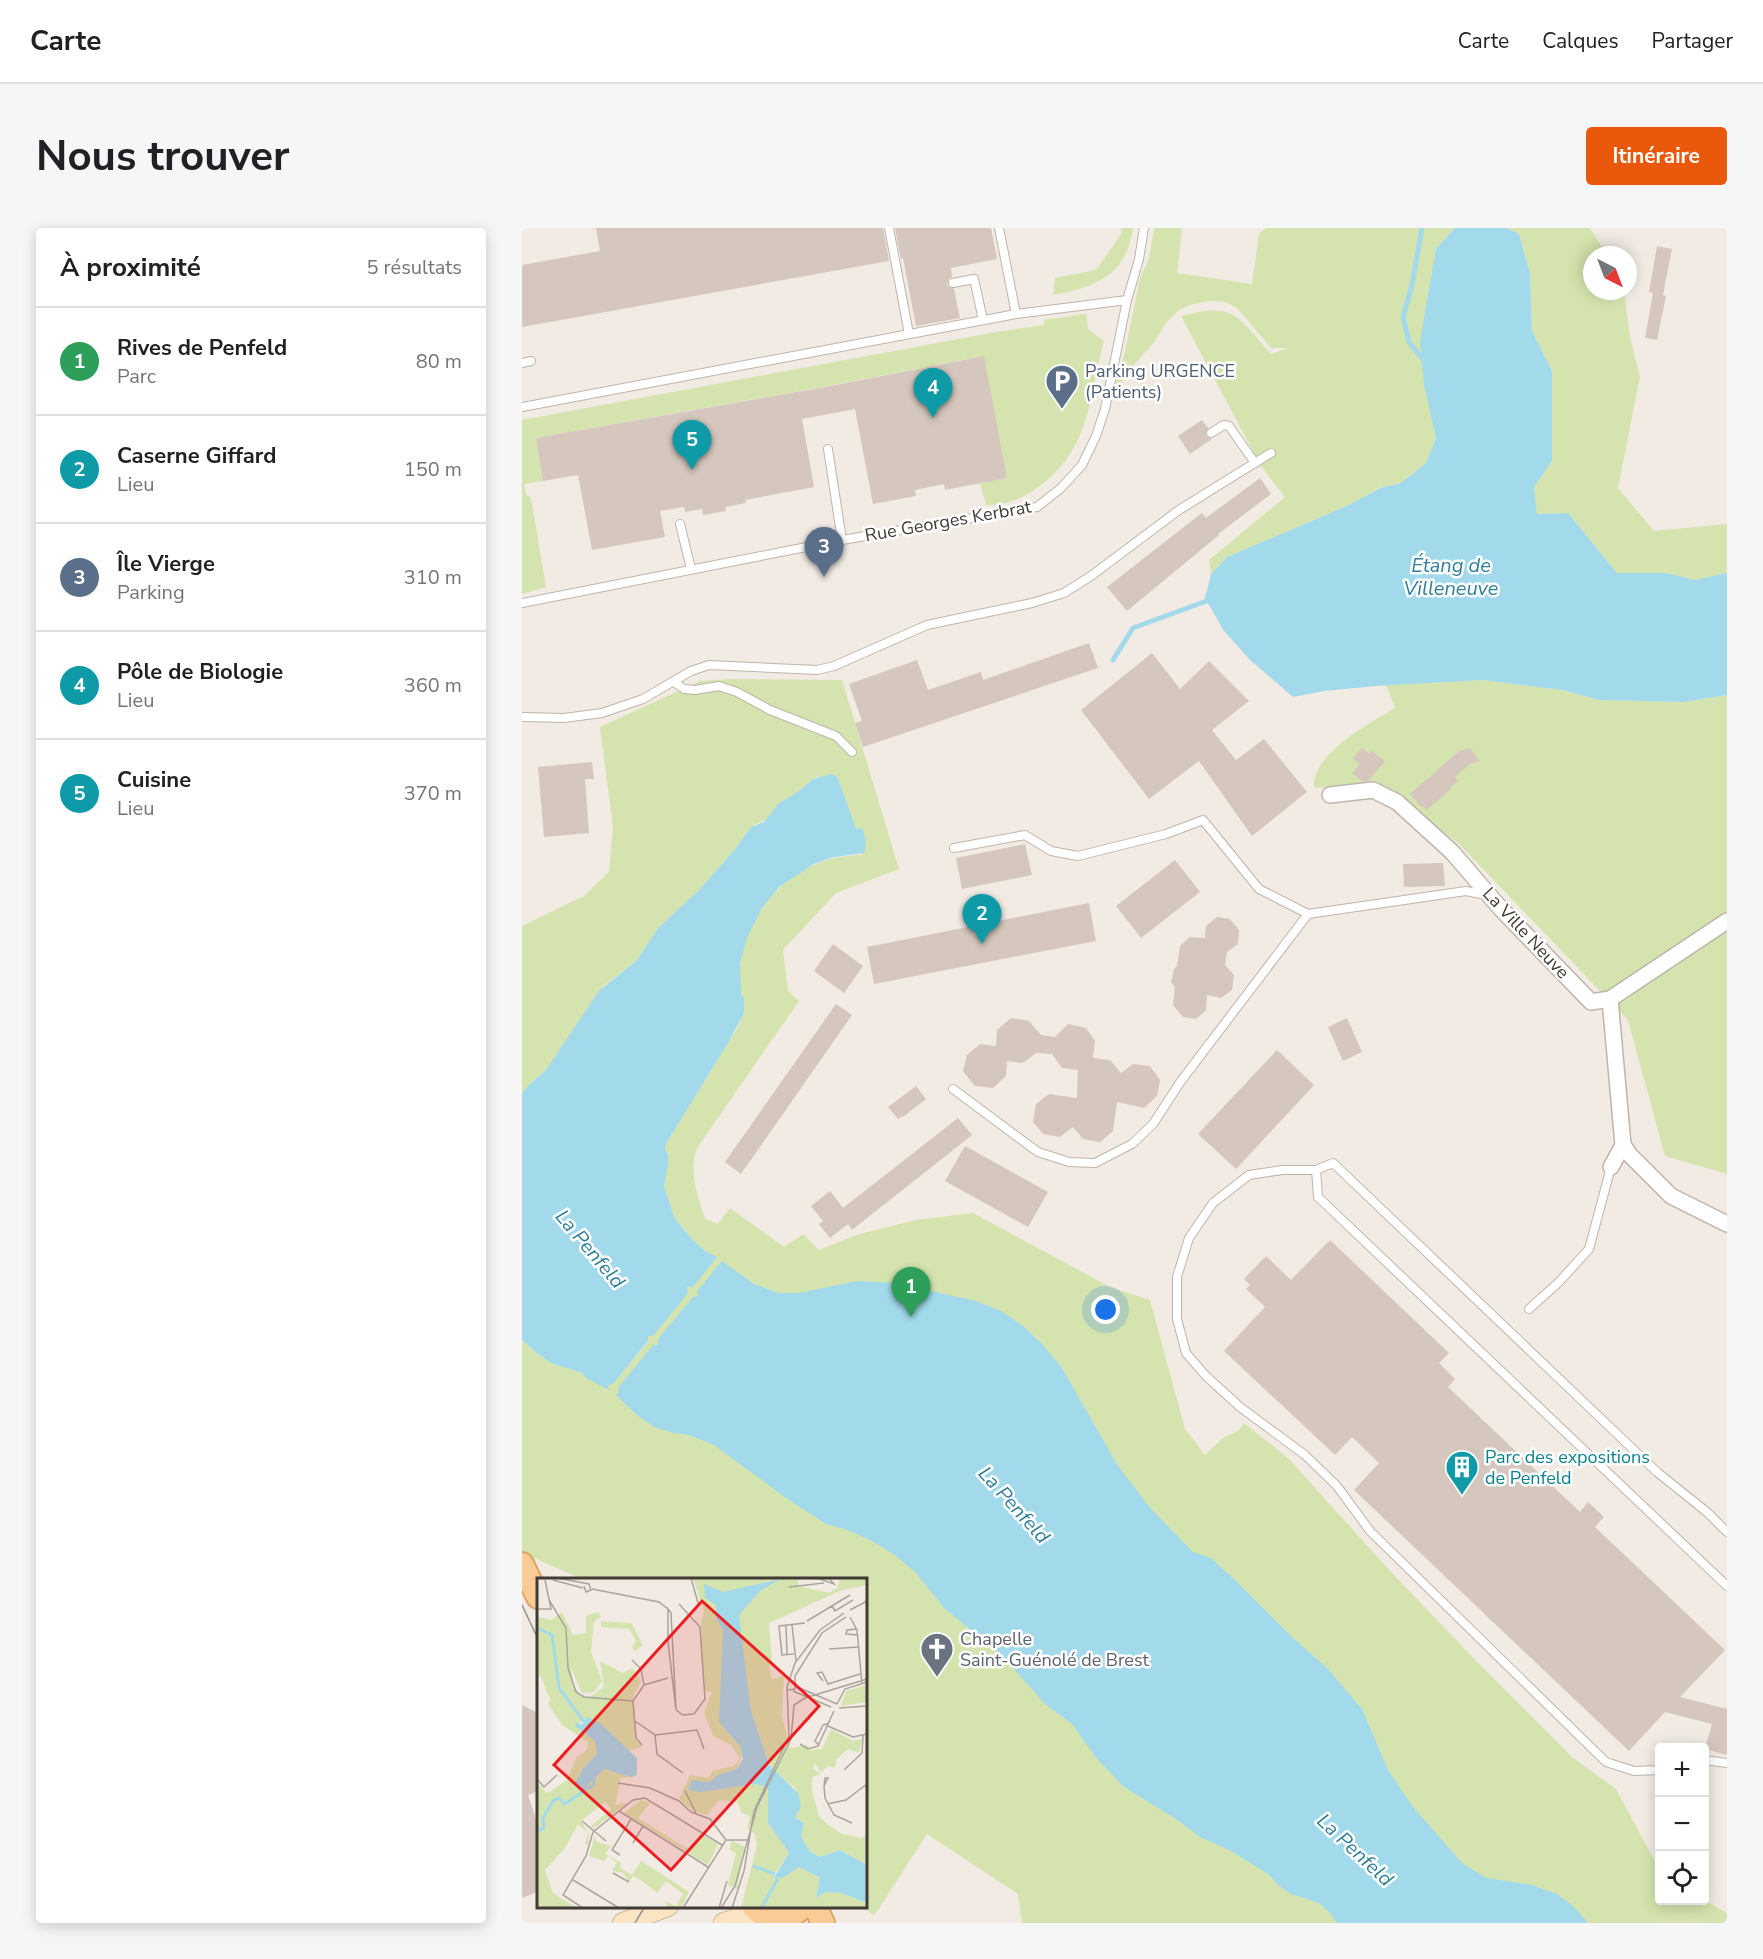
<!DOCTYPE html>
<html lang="fr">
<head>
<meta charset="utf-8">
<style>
	:root { --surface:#fff; --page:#f6f6f6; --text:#202124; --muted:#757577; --line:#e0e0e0; --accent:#ea580c }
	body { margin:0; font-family:"Nunito Sans",sans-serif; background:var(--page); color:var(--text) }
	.controls { position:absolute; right:18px; bottom:18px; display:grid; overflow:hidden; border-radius:6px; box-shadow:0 3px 15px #0003 }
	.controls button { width:54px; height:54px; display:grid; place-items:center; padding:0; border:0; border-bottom:2px solid var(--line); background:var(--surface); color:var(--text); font:30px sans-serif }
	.compass { position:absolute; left:1061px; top:18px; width:54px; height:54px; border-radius:50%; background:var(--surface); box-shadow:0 3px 15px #0003; rotate:138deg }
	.you { position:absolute; left:584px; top:1082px; width:21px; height:21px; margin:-15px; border:4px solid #fff; border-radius:50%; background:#1a73e8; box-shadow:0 0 0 9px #1a73e833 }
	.badge { display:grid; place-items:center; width:39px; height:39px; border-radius:50%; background:var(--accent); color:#fff; font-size:20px; font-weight:700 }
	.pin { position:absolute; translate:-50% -50px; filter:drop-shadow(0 2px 3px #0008) }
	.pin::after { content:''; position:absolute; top:32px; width:21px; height:18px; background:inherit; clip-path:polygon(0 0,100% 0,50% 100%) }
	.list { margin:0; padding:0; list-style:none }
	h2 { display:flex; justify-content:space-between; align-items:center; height:78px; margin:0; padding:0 24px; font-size:26px }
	h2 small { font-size:20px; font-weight:400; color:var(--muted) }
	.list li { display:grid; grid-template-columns:39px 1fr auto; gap:18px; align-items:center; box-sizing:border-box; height:108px; padding:0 24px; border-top:2px solid var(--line) }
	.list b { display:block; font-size:22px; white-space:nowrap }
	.list p { margin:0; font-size:20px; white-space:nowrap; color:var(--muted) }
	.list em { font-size:20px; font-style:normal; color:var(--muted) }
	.icon { flex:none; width:33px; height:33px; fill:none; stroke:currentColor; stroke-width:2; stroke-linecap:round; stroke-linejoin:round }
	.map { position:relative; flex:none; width:1205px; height:1695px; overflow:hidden; border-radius:6px }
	header { display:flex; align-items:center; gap:36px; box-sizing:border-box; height:84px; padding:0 30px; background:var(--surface); border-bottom:2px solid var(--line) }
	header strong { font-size:28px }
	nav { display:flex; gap:33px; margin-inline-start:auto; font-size:21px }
	.intro { display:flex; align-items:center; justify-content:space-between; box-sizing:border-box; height:144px; padding:0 36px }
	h1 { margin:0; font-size:42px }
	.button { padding:15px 27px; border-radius:6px; background:var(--accent); color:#fff; font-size:21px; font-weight:700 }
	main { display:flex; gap:36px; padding:0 36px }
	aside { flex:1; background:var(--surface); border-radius:6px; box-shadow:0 3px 15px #0003 }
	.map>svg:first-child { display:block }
	.green { fill:#d5e4ae }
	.water { fill:#a2daec }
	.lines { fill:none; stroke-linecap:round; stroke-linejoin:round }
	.stream { stroke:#a2daec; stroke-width:5 }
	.building { fill:#d5c7bd }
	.lane-casing { stroke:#bfb4aa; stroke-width:10 }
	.street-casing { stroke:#bfb4aa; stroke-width:18 }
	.secondary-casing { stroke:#d2b898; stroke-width:22 }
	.primary-casing { stroke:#dda566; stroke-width:26 }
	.lane { stroke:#fff; stroke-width:8 }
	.street { stroke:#fff; stroke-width:15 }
	.secondary { stroke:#fbe4c3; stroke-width:20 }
	.primary { stroke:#f9cb95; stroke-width:22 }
	.tram { stroke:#939393; stroke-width:1.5 }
	.labels { text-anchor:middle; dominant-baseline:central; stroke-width:5; stroke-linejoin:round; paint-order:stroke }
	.service-label { font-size:18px; fill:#4e5e75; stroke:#fff; text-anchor:start }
	.street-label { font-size:18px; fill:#423a34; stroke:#fff }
	.culture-label { font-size:18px; fill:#0d838f; stroke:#fff; text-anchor:start }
	.worship-label { font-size:18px; fill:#5b616d; stroke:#fff; text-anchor:start }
	.water-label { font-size:20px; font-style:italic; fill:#307f99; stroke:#fff }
	.inset-river { fill:none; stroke:#a2daec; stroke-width:3 }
	.inset-road { fill:none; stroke:#aba49e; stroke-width:1.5 }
	.view { fill:#ee1d21; fill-opacity:0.15; stroke:#ee1d21; stroke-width:3 }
	.inset-edge { fill:none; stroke:#423a34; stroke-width:3 }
</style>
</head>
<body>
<header>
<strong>Carte</strong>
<nav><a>Carte</a><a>Calques</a><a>Partager</a></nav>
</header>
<div class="intro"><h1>Nous trouver</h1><a class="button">Itinéraire</a></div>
<main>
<aside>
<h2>À proximité<small>5 résultats</small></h2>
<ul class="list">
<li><span class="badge" style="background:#2e9e5b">1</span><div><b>Rives de Penfeld</b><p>Parc</p></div><em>80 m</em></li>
<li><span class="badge" style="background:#0f9aa8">2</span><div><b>Caserne Giffard</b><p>Lieu</p></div><em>150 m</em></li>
<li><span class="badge" style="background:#5c6f8a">3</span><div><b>Île Vierge</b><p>Parking</p></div><em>310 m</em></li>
<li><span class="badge" style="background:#0f9aa8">4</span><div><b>Pôle de Biologie</b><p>Lieu</p></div><em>360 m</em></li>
<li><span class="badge" style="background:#0f9aa8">5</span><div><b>Cuisine</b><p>Lieu</p></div><em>370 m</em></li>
</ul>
</aside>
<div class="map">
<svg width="1205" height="1695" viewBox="0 0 1205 1695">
	<rect width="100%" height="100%" fill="#f1ebe4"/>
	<g class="green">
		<path d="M599,0H611C604,48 574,59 531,67L533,50L574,42L600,5Z"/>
		<path d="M632,0H660L655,45L730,56L737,6L744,0H933L914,21L910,191L914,210L904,235L879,255L857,260L827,277L705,329L689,346L687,332L763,269L739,238L659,88C713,73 716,89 749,126L767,120H749L716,81L704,74L688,73L671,76L657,82L643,96L633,113L610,139L590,169L603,123L618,50L627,31Z"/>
		<polygon points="984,0 1068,0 1085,27 1070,27 1070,63 1102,63 1108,109 1118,149 1096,260 1132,303 1205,296 1205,345 1173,352 1145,345 1095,345 1046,285 1015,286 1012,259 1030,232 1030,143 1010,103 1008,45 997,6"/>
		<path d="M564,86L566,101L582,113C566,170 570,221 515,260C501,270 482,278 464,277L458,255L485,250L461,128L311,157L14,210L21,253L2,256L4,267L9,270L24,359L0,366V192L474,104L522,97V92Z"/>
		<path d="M208,451L320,452L377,641L314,665L261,722L266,763L277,773L175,920C166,945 176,967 183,991L196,996L208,980L262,1019L281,1006L297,1022L334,1007L394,992L451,985L590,1060L628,1072L663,1201L683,1227L701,1210L716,1203L722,1195L767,1231L869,1344L959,1438L1050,1529L1094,1561L1137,1641L1138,1672H1182L1205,1685V1695H500L496,1666L405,1606L352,1688L342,1679L344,1678V1352L56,1351L51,1347L0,1325V1112L17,1127L29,1135L60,1145L64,1150L86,1160V1157L91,1156L126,1114V1108L131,1107L166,1065L165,1059H171L194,1029L183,1023L168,1009L152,989L142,957L146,927L143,921L145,914L217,797C219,790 223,781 222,774C222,771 220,769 219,766C216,758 217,746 218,738C226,676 277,627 339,627L334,602L316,550L294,549L277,563L256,576L244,592L232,597L226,603L214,620L178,661L136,700L115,732L82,758L24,842C15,851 6,855 0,866V698L62,668L87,644L91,599L78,499L178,453Z"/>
		<path d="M961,452L1040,462L1076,472L1162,474L1205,467V946L1143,928L1106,792L937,616L867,561L851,556L792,560C792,555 792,550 794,546C806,517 848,495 873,480L864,457Z"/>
	</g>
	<g class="water">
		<polygon points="933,0 984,0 997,6 1008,45 1010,103 1030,143 1030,233 1012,259 1015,286 1046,285 1095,345 1145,345 1173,352 1205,345 1205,467 1162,474 1077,472 1040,462 961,452 854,458 802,463 771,469 728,432 702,403 683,370 689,346 705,329 827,277 858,260 879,255 904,235 914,210 902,157 898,113 914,21"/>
		<path d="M310,546L316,550L334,601L340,600C344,609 345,617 342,625L312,629L292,636L257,659L240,680L225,710L218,735L219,766L222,771V785L206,815L145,914L143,921L146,927V938L142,957L152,989L168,1009L183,1023L195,1029L171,1059H165L166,1065L131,1108H126V1113L91,1156L86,1157L87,1162L64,1150L60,1145L29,1135L17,1127L0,1112V866C6,855 15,851 24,842L77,763L115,732L136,700L178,661L214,620L229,599L242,594L256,576L277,563L291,551Z"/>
		<polygon points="200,1033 232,1056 257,1065 277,1065 336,1053 373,1055 454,1073 479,1083 501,1098 521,1117 540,1140 596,1238 629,1281 671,1324 689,1330 718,1357 770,1409 805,1440 840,1481 866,1542 891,1579 941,1636 965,1650 1010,1657 1035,1666 1051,1678 1066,1695 815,1695 808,1685 797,1675 769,1666 757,1658 746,1646 707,1622 678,1609 654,1591 602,1559 574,1530 551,1497 522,1475 485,1433 466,1416 422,1380 393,1344 374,1328 352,1314 323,1301 304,1296 264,1270 192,1217 167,1207 152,1205 132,1199 115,1187 94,1167 97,1164 96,1160 131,1117 136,1117 136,1111 171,1069 176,1068 175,1063"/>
	</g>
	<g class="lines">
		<g class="stream">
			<polyline points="900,0 890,57 881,89 887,114 905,136"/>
			<polyline points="591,432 611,400 690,371"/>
		</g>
	</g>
	<g class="building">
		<polygon points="74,0 361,0 367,33 0,99 0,37 78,23"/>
		<polygon points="373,0 469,0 475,31 429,40 430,49 427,51 425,56 427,59 432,61 438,90 394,98 381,30 379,31"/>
		<polygon points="1135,18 1150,21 1141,67 1144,68 1135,112 1123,110 1131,65 1135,66 1127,64"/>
		<polygon points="462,128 485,250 423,262 422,256 393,262 394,268 351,276 333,181 280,191 292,259 223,272 224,275 203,279 204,283 181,287 180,281 163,284 162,279 138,283 143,309 70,322 56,247 21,253 14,210 319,156"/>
		<polygon points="680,192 686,200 684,208 690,211 668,226 656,208"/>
		<polygon points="738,250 749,266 696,306 697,307 605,383 585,359 680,285 684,290"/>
		<polygon points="567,415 576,440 341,519 333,495 340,493 327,456 395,432 406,462 459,444 461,452"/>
		<polygon points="630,425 658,461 687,433 727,473 690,502 714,532 742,511 785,564 730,608 677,533 627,571 559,482"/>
		<polygon points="840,520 847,526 850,523 863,533 846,553 840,553 830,545 838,536 831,530"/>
		<polygon points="948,520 958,533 948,536 933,549 936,553 928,560 929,561 905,582 900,578 899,579 888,566 937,523"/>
		<polygon points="70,534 72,551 63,551 67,605 22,609 16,539"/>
		<polygon points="503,616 510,647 440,661 434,630"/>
		<polygon points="653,632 678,664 619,710 594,678"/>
		<polygon points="921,635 923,658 882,659 881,636"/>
		<polygon points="567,675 574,713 352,756 345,719"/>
		<polygon points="695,689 708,691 717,702 716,716 705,724 703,737 712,747 710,762 699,770 685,767 684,782 674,791 661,789 651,777 653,759 649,754 652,741 655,738 658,718 668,709 683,710 684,698"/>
		<polygon points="311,716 341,738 322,765 292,743"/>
		<polygon points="314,776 330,787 219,946 203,934"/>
		<polygon points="489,790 507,793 519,807 533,809 546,796 564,800 573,813 571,830 588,832 599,845 611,836 628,838 638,852 635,868 622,880 595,874 591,903 578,914 561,911 551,899 538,909 521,906 511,894 514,876 527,866 555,870 556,842 540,840 530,826 514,825 501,835 485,833 484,848 471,860 453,858 441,843 445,827 458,816 474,818 475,802"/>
		<polygon points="825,790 840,824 821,833 806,799"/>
		<polygon points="755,822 792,857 714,941 676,906"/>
		<polygon points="394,858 404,871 381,889 380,888 376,891 366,879"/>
		<polygon points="436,890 450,907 330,1002 326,996 308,1010 297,996 301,993 289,978 308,963 321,980"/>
		<polygon points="443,918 526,964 506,999 423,953"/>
		<polygon points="808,1012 927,1125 917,1135 933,1151 926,1159 1058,1284 1066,1274 1082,1289 1073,1299 1203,1422 1158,1469 1205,1481 1205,1527 1183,1521 1190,1496 1143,1484 1107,1523 832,1262 857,1235 830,1209 813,1227 702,1123 743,1079 724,1061 728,1057 722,1051 744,1028 769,1052"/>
		<polygon points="0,1477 16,1485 16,1563 6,1567 16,1597 16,1664 0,1670"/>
	</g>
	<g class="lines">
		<g class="lane-casing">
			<g id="lane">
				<polyline points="367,0 387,106"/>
				<polyline points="477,0 494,86"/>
				<polyline points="431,55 452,51 461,92"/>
				<polyline points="0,135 9,133"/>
				<polyline points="0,179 494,86 605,72"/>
				<polyline points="689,205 702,197 707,198 733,235"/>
				<polyline points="306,221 320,312"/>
				<polyline points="158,296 169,341"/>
				<polyline points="0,375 320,312 515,279 539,260 560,237 574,208 583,181 605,72 617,31 622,0"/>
				<polyline points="152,454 162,461 173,462 197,458 215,464 248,482 314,508 330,524"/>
				<polyline points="0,489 42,490 80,485 121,471 169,443 187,437 295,442 312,438 405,397 510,375 542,365 569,348 657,282 749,225"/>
				<polyline points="432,620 503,607 529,623 556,628 644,606 681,592 737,661 786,686 944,663 964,667"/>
				<polyline points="431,861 516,924 547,934 573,935 610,916 631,896 659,853 786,686"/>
				<polyline points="794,942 760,942 727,947 691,975 667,1010 655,1049 655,1091 664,1125 684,1148 718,1179 783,1227 815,1258 848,1303 1084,1534 1112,1543 1138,1542"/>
				<polyline points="1007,1081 1037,1054 1067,1021 1089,939"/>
				<polyline points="1205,1304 1186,1285 1135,1244 811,935 794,942 796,969 1205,1358"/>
				<polyline points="1182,1532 1205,1535"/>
			</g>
		</g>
		<g class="street-casing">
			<g id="street">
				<polyline points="808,567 851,562 875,574 930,624 979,681 1069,774 1088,771 1205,693"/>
				<polyline points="1088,771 1101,917 1089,939"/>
				<polyline points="1101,917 1108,927 1149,968 1205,996"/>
			</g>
		</g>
		<g class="secondary-casing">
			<g id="secondary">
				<polyline points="101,1695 146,1678"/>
				<polyline points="202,1695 229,1686 239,1686"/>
			</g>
		</g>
		<g class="primary-casing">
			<g id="primary">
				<polyline points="0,1336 16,1369"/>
				<path d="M231,1678C245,1694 267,1695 281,1678"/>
				<polyline points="293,1678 301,1695"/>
			</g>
		</g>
		<use href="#lane" class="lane"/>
		<use href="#street" class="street"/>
		<use href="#secondary" class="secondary"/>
		<use href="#primary" class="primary"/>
		<g class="tram">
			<polyline points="0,1377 16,1411"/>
			<polyline points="113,1695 123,1678"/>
		</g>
	</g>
	<defs>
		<g id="parking-pin" transform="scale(1.725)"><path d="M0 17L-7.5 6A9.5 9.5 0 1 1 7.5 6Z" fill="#5c6f8a" stroke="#fff"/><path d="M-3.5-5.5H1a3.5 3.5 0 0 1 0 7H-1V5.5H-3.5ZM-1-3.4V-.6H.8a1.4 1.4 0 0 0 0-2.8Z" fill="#fff"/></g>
		<g id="building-pin" transform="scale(1.725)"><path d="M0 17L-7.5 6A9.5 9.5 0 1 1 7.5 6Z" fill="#0f9aa8" stroke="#fff"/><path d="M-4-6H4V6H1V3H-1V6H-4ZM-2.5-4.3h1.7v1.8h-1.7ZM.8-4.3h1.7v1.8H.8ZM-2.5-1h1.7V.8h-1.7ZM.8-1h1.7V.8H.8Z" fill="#fff"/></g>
		<g id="church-pin" transform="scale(1.725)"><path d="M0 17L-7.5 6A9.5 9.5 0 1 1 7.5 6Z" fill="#6b7280" stroke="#fff"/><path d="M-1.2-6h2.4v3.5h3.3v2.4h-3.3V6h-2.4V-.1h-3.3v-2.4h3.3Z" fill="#fff"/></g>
	</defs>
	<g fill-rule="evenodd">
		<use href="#parking-pin" x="540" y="153"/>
		<use href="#building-pin" x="940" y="1239"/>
		<use href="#church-pin" x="415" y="1421"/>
	</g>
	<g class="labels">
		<g class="service-label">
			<text x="563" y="143">Parking URGENCE<tspan x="563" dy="21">(Patients)</tspan></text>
		</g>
		<g class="street-label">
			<text transform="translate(426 293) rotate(-10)">Rue Georges Kerbrat</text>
			<text transform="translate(1004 705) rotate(47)">La Ville Neuve</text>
		</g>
		<g class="culture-label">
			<text x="963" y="1229">Parc des expositions<tspan x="963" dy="21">de Penfeld</tspan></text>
		</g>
		<g class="worship-label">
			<text x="438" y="1411">Chapelle<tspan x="438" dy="21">Saint-Guénolé de Brest</tspan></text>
		</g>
		<g class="water-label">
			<text x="929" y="337">Étang de<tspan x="929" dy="23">Villeneuve</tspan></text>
			<text transform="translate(68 1021) rotate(50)">La Penfeld</text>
			<text transform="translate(492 1277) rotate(48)">La Penfeld</text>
			<text transform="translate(833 1622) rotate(43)">La Penfeld</text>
		</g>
	</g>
	<g transform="translate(15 1350)">
		<rect width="330" height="330" fill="#f1ebe4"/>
		<path d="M156,0H260L262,8L292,15L300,10L303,0H330V7L305,12L232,45L235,83L232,88L235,101L247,98L245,138L253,170L271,167L272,172L285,171L294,151L316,163L325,161L322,175L311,171L299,182L298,190L291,188L284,194L278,185L276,191L284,196L275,199V213L282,238L290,246L305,256L325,260L330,255V287L303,272L283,279L273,274L264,258L265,243L258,239L264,228L259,211L234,190L227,173L205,176L200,191L170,206L155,202L151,212L164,214L218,206L231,209V245L252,275L236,299H247L262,289L283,300L279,320L288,314L304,315L330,325V330H204L220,267L218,256L210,251L213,238L205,235L200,224L182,222L170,237L156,233L142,221L153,197L172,200L175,193L197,188L203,180L194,167L176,158L167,134L175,114L168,113L167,106L164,45L167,33ZM25,34L36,57L49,55V38L61,34L64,39L57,43L54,74L65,103L57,114L45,115L34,90L36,107L43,117L53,119L67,109L63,83L85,95L96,90L104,103L96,119L99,162L106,169L90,173L63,145L40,144L39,148L58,163L61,176L47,189L40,200L41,211L47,210L67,191L97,199L84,200L78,227L91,225L57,250L53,249L74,231L68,224L44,243L52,256L51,268L48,266L51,255L41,246L28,270L8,292L16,315L40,330H0V204L9,215L14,213L30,202L39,180L50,172L51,164L25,147L11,126L13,121L4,99L0,98V39L15,42ZM64,43L94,45L106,67L98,73L95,69L99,62L92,51L64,49ZM330,107V124L304,128L309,113ZM104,222L113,225L101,240L151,271L163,256L181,266L171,287L87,235ZM58,258L60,264L74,268L68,276L84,285L83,290L95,297L104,283L152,314L144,330H132L127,323L139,328L146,316L129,303L120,315L104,302L96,298L92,304L86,295L75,293L80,285L71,278L68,283L52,278ZM194,262L208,269L200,311L191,307L199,275L193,272Z" fill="#d5e4ae"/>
		<path d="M244,1L224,12L202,37L214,133L232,187L261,215L264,229L258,239L267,245L264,258L273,274L283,279L303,272L330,287V325L304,315L288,314L279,320L283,300L262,289L247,299L236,301L252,275L231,245V209L218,206L164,214L151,212L155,202L173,204L181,197L200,191L206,181L203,168L182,144L186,52L179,40V27L168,20L167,6L186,14ZM50,139L63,145L100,180V197L94,199L67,191L47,211H41L38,205L47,189L60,176L58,163L38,148L40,144L45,147Z" fill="#a2daec"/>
		<path class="inset-river" d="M0,50L15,57L22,110L47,144M0,253L7,250L6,240L16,223L22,220L28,226L56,207L58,199M216,288L238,296M224,330L241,301"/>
		<path class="inset-road" d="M20,0L52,6L54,12L49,14L47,8M154,0L161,25M280,0L297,6L292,0M16,2L46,10M252,9L287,5M55,11L122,24L131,31M12,22L29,50L31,90L39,114L47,119L96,123M295,28L298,33L316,22M0,31H14L8,2M131,31L134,35L139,132L131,64ZM313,32L330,23M313,39L320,52L325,106M270,43L313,17M255,47L259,83M249,48L250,76M320,51L310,52L309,56L320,57M292,71L321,69M257,76L245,77L242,48L268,45M95,82L104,91L107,107M286,103L280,95L285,94L291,106L323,96M258,108L300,126M251,112L258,111V98L285,55L309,39M256,113L294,129M96,123L99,160L105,167M96,123L107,107L131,100M300,126L308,111L330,104M302,130L330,128M139,132L146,137L157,136L168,121L163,49L142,26M98,143L118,157L120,176L146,195M291,148L316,159L330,156M118,157L160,152L167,171M263,166L271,171L281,168L297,133M282,167L278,163L286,147L292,145M307,192L325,175L326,157M0,201L7,209L20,197M81,205L113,210L142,223L154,234L173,241L189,262M287,208L291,200H288L287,208L288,220L297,237L315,245M148,213L159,235M290,226L309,222L330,206M82,233L171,289M45,243L69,263M96,265L106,248M83,277L75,272L94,241M76,295L92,304M36,302L82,330M46,330L26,317L49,278L56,254L96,222L108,220L185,267M146,330L189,262H211M182,330L190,303M184,330L198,308L220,229L254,161L257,127L268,120L330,101M195,330L207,293L217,233L252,158L250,109L258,85L283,52L307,35"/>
		<path class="view" d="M165,23L282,128L134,292L17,187Z"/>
		<rect width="330" height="330" class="inset-edge"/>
	</g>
</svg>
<div class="controls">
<button>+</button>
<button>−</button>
<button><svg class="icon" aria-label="locate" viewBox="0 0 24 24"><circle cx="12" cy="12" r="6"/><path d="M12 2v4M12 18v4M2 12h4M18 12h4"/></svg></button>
</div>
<svg class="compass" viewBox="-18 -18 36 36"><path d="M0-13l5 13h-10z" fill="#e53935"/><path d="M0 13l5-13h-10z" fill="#757577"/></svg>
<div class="you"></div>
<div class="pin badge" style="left:389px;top:1089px;background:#2e9e5b">1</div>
<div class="pin badge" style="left:460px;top:716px;background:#0f9aa8">2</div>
<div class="pin badge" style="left:302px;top:349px;background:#5c6f8a">3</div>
<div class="pin badge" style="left:411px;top:190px;background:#0f9aa8">4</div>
<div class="pin badge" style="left:170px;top:242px;background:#0f9aa8">5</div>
</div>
</main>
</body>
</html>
